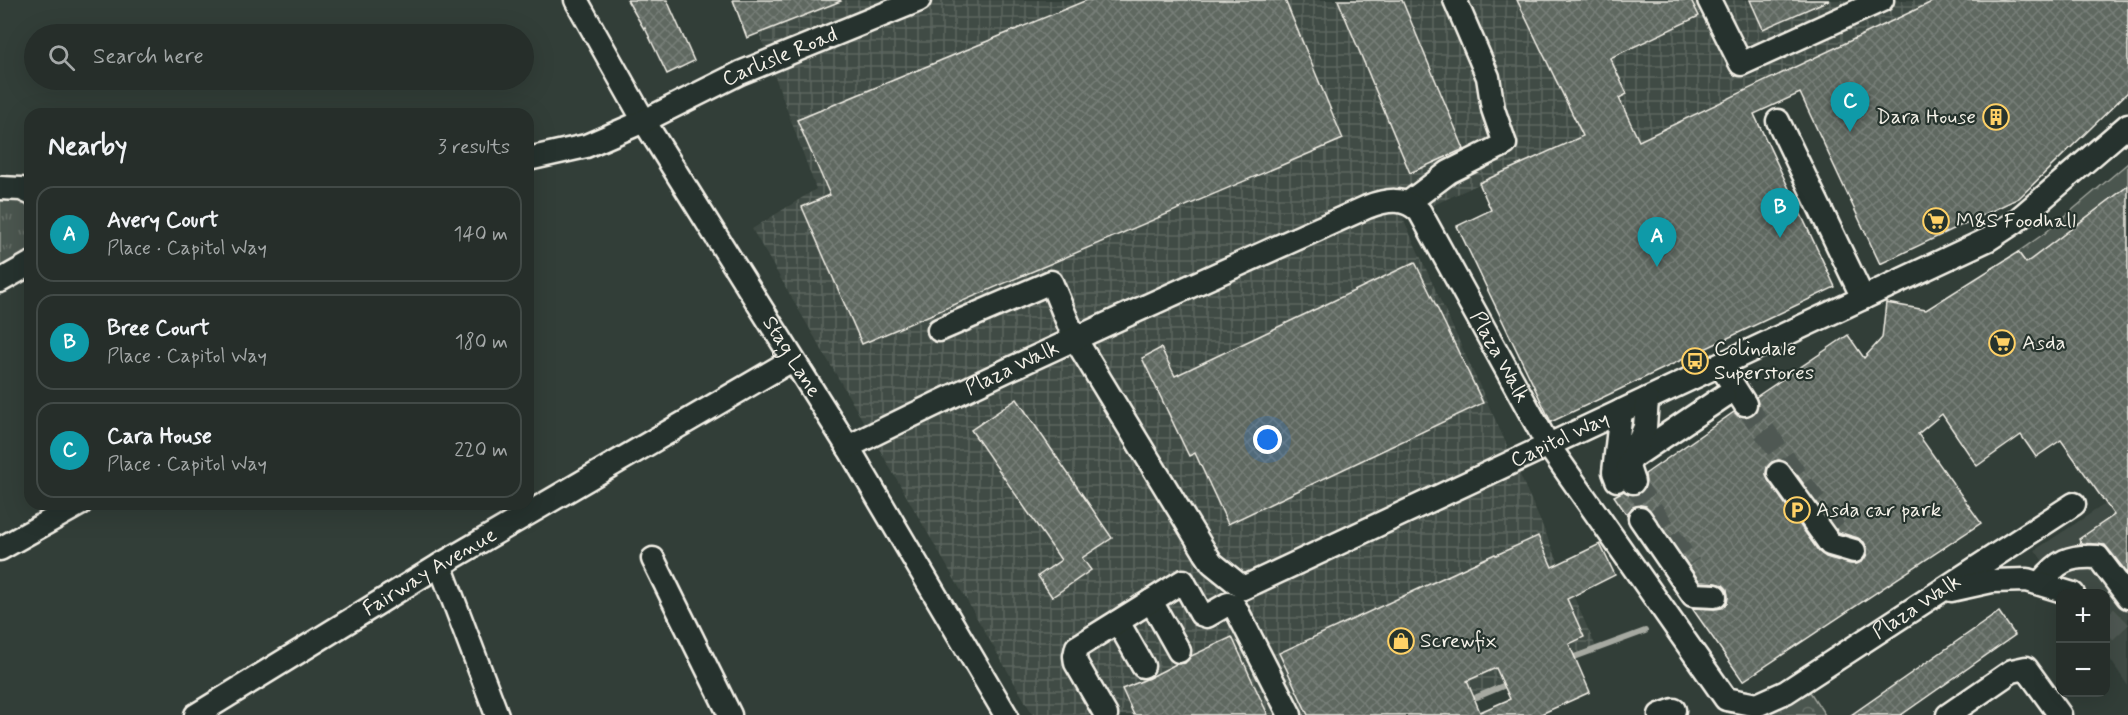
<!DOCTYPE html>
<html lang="en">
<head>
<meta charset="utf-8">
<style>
	:root { --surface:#262e2a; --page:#2e3632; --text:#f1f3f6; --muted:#a4a8a8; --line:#424a47; --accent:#ffd166 }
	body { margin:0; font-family:Mynerve,sans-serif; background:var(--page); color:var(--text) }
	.controls { position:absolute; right:18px; bottom:18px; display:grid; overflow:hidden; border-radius:12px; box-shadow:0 6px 24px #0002 }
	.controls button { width:54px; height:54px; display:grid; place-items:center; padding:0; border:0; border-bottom:2px solid var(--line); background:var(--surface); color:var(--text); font:30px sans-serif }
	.you { position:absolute; left:1268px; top:440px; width:21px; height:21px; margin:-15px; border:4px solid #fff; border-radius:50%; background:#1a73e8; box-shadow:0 0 0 9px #1a73e833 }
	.badge { display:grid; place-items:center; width:39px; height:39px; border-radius:50%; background:var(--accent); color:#fff; font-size:20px; font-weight:700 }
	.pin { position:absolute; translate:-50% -50px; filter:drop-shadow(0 2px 3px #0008) }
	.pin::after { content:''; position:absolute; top:32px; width:21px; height:18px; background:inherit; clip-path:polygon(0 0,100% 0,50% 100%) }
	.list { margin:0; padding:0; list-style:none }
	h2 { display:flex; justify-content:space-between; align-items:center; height:78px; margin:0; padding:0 24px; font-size:26px }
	h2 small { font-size:20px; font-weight:400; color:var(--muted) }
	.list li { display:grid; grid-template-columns:39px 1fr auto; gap:18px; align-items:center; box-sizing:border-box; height:96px; margin:0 12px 12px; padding:0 12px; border:2px solid var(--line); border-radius:18px }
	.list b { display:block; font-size:22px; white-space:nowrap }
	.list p { margin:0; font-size:20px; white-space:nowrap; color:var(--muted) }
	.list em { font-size:20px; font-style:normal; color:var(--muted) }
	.icon { flex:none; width:33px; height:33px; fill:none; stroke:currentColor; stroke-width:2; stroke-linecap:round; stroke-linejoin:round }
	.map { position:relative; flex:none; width:2128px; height:715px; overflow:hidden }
	.search { position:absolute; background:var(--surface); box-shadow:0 6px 24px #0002; left:24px; top:24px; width:510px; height:66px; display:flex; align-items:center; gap:15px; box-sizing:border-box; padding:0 21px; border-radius:33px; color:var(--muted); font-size:22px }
	.panel { position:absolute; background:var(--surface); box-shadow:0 6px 24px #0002; left:24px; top:108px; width:510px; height:402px; border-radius:18px }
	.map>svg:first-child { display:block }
	.built { fill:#404b44 }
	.industrial { fill:url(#industrial-grid) }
	.grass { fill:url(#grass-tufts); stroke:#a0a49c; stroke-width:1.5 }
	.forest { fill:url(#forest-crowns); stroke:#a0a49c; stroke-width:1.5 }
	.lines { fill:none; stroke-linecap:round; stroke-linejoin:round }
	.stream { stroke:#a6a9a1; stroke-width:6 }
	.building { fill:url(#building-cross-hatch); stroke:#f4f1e8; stroke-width:1.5; fill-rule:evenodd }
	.minor-tunnel { stroke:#4f5952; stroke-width:22; stroke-dasharray:22 11; stroke-linecap:butt }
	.minor-casing { stroke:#f4f1e8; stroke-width:27 }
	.minor { stroke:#26332d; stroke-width:22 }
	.labels { text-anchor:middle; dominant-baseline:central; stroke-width:4.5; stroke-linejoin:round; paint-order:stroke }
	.street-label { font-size:21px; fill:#f4f1e8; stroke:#26332d }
	.poi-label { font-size:21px; fill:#f4f1e8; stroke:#26332d; text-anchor:start }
</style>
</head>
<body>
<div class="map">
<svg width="2128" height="715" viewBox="0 0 2128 715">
	<defs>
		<pattern id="industrial-grid" width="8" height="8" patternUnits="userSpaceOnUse" patternTransform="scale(1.5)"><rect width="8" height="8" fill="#404b44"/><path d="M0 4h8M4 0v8" fill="none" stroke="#5c655f"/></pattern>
		<pattern id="grass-tufts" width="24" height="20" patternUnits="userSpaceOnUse" patternTransform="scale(1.5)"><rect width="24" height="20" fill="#4c564f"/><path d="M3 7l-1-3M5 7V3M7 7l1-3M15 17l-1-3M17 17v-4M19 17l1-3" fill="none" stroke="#666f68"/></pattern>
		<pattern id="forest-crowns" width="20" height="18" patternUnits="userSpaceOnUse" patternTransform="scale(1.5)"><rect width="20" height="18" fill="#4c564f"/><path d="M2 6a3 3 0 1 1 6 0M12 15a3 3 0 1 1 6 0" fill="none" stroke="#666f68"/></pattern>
		<pattern id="building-cross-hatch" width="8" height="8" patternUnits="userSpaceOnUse" patternTransform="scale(1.5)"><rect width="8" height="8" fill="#5f6861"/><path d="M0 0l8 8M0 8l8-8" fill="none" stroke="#777e78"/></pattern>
	</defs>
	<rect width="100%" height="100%" fill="#323e38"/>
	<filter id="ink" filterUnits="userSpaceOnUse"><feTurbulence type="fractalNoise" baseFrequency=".0167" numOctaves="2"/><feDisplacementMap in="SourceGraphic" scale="12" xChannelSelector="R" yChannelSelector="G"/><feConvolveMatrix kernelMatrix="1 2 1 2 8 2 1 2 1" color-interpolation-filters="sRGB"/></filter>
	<g filter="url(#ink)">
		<polygon class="built" points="2128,489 2128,686 2106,653 2106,594 2065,593 2035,550"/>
		<polygon class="industrial" points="747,0 1937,0 1639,141 1627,116 1403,219 1505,441 1596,647 1444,715 1033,715 752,229 816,189"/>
		<g class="grass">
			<polygon points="2128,163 2128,186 2026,263 2018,252 2045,233"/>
			<polygon points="10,196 28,202 30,205 30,245 28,251 0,269 0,197"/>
		</g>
		<polygon class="forest" points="1810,692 1825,715 1763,715"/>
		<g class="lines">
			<g class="stream">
				<polyline points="1569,659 1645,631"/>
				<polyline points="1477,697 1510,683"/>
			</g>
		</g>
		<g class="building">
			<polygon points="627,0 667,0 694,61 667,74 645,28 644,29"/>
			<polygon points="733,0 840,0 841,1 747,38"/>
			<polygon points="1087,0 1285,0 1343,139 862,344 802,207 830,195 797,120"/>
			<polygon points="1338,0 1402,0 1464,149 1410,173"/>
			<polygon points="1517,0 1691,0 1699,16 1610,58 1627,94 1619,98 1639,141 1936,0 2128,0 2128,92 2019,198 1880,264 1800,93 1754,114 1835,287 1551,422 1457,226 1491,210 1479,183 1583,136"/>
			<polygon points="1750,0 1829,0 1763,29"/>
			<path d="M2128,186V574L2105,545L2081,543L2079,539L2114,515L2061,440L2036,457L2021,435L1977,466L1942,414L1918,434L1981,523L1743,681L1692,608L1714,609L1722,608L1727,603L1728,597L1727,589L1723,585L1716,583L1700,582L1646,506L1640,505L1633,507L1627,515L1614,496L1624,491L1631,495H1637L1643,491L1646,484L1645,474L1734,412L1738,416L1745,417L1753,415L1757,410L1758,404L1756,397L1848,335L1864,358L1882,338L1886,303L1926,310L2018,252L2026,263ZM1778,460L1785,461L1790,465L1838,532L1858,538L1864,542L1867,548V554L1863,561L1857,564H1850L1826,557L1819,552L1768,480L1766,474L1767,467L1772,462Z"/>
			<polygon points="1415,262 1483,403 1228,524 1195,453 1189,456 1142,358 1161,348 1175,376"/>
			<polygon points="1017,399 1112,538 1082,558 1091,570 1052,597 1038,576 1061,560 971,430"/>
			<path d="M1538,536L1552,567L1600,544L1615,575L1567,599L1584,637L1569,644L1590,692L1539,715H1308L1279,653L1495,554L1496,555ZM1496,668L1510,699L1480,712L1467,681Z"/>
			<polygon points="1999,612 2015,635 1901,715 1851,715"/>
			<polygon points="1232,637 1268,715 1134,715 1122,689 1149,678 1176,664 1185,663 1191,656"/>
		</g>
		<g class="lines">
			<g class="minor-tunnel">
				<polyline points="1745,404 1840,536"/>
				<polyline points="1633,482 1690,565"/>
				<polyline points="2106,616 2128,639"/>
			</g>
			<g class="minor-casing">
				<g id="minor">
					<path id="s1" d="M576,0L644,121L848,447L1006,715"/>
					<polyline points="1709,0 1741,64 1882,0"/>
					<polyline points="1778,121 1863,298"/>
					<path id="s2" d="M528,159L586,146L644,121L740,73L919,0"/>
					<polyline points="0,188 21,189 30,193"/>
					<polyline points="1408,203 1449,172 1505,144 1493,109 1488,77 1455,0"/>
					<polyline points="0,281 30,264"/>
					<path id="s3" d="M939,330L1051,282L1074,337L1206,554L1212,563L1243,588L1989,239L2015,222L2128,125"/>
					<polyline points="1720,365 1745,404"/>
					<path id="s4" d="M848,447C1019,362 1193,285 1367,207C1386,200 1404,196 1420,212L1548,445L1726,699L1757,705L1786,692L2074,504"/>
					<polyline points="1632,458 1724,396"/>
					<polyline points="1779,473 1830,544 1854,551"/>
					<polyline points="1617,480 1614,472 1621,411"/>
					<polyline points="1633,482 1628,467 1645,427 1647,399"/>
					<polyline points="1640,518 1693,595 1715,596"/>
					<polyline points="0,549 80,504"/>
					<polyline points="653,559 730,715"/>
					<polyline points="440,565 497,715"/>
					<path d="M2040,583C2059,561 2068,555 2098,557L2128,597"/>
					<polyline points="1951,590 1992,581 2027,580 2073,594"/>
					<polyline points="1151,601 1179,651"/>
					<polyline points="1118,622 1143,666"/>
					<path id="s5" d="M196,715L440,565L792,360"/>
					<polyline points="1106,715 1076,663 1075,656 1077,647 1183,581 1201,614 1207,616 1228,604 1235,607 1290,715"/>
					<polyline points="1660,715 1674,710"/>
					<polyline points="1948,715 2012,671 2026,668 2060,715"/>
				</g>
			</g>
			<use href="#minor" class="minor"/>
		</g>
	</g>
	<defs>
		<g id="building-ring" transform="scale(1.35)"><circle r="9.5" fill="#26332d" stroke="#ffd166" stroke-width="1.5"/><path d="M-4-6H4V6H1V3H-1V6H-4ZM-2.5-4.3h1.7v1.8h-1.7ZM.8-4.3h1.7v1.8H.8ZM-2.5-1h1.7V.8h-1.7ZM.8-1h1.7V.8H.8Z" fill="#ffd166"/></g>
		<g id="supermarket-ring" transform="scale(1.35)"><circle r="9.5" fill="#26332d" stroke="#ffd166" stroke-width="1.5"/><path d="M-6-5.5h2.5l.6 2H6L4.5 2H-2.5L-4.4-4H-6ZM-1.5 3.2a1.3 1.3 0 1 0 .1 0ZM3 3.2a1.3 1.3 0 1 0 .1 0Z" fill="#ffd166"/></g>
		<g id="bus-ring" transform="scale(1.35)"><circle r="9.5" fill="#26332d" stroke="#ffd166" stroke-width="1.5"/><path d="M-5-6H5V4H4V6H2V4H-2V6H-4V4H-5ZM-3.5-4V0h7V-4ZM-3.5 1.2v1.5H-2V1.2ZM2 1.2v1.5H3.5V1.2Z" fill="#ffd166"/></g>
		<g id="parking-ring" transform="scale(1.35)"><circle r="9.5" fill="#26332d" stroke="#ffd166" stroke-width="1.5"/><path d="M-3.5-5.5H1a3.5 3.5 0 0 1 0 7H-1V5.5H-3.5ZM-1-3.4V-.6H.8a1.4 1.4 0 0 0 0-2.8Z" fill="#ffd166"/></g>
		<g id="shop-ring" transform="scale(1.35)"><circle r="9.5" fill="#26332d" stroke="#ffd166" stroke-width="1.5"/><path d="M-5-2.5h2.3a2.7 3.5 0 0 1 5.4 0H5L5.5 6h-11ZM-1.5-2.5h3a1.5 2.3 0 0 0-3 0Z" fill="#ffd166"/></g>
	</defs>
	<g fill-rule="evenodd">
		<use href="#building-ring" x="1996" y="117"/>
		<use href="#supermarket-ring" x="1936" y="221"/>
		<use href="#supermarket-ring" x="2002" y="343"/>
		<use href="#bus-ring" x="1695" y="361"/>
		<use href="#parking-ring" x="1797" y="510"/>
		<use href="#shop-ring" x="1401" y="641"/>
	</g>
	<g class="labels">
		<g class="street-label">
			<text stroke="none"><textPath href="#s2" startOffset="273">Carlisle Road</textPath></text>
			<text stroke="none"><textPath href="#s4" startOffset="794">Plaza Walk</textPath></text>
			<text stroke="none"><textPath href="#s1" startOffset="417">Stag Lane</textPath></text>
			<text stroke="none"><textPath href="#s4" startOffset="182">Plaza Walk</textPath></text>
			<text stroke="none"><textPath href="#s3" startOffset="836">Capitol Way</textPath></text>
			<text stroke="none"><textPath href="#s5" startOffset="274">Fairway Avenue</textPath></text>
			<text stroke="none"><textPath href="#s4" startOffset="1424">Plaza Walk</textPath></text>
		</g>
		<g class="poi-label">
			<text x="1976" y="117" text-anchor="end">Dara House</text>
			<text x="1956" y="221">M&amp;S Foodhall</text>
			<text x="2022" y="343">Asda</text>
			<text x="1714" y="349">Colindale<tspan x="1714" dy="24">Superstores</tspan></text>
			<text x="1816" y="510">Asda car park</text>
			<text x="1420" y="641">Screwfix</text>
		</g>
	</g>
</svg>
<div class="controls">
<button>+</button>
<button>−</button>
</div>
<div class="you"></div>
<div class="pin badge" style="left:1657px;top:267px;background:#0f9aa8">A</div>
<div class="pin badge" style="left:1780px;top:238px;background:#0f9aa8">B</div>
<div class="pin badge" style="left:1850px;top:132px;background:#0f9aa8">C</div>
<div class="search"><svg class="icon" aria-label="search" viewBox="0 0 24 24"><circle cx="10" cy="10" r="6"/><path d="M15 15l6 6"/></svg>Search here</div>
<section class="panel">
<h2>Nearby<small>3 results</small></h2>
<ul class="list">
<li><span class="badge" style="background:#0f9aa8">A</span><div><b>Avery Court</b><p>Place · Capitol Way</p></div><em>140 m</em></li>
<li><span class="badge" style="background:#0f9aa8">B</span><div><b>Bree Court</b><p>Place · Capitol Way</p></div><em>180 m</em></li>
<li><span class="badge" style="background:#0f9aa8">C</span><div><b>Cara House</b><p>Place · Capitol Way</p></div><em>220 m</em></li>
</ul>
</section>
</div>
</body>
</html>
